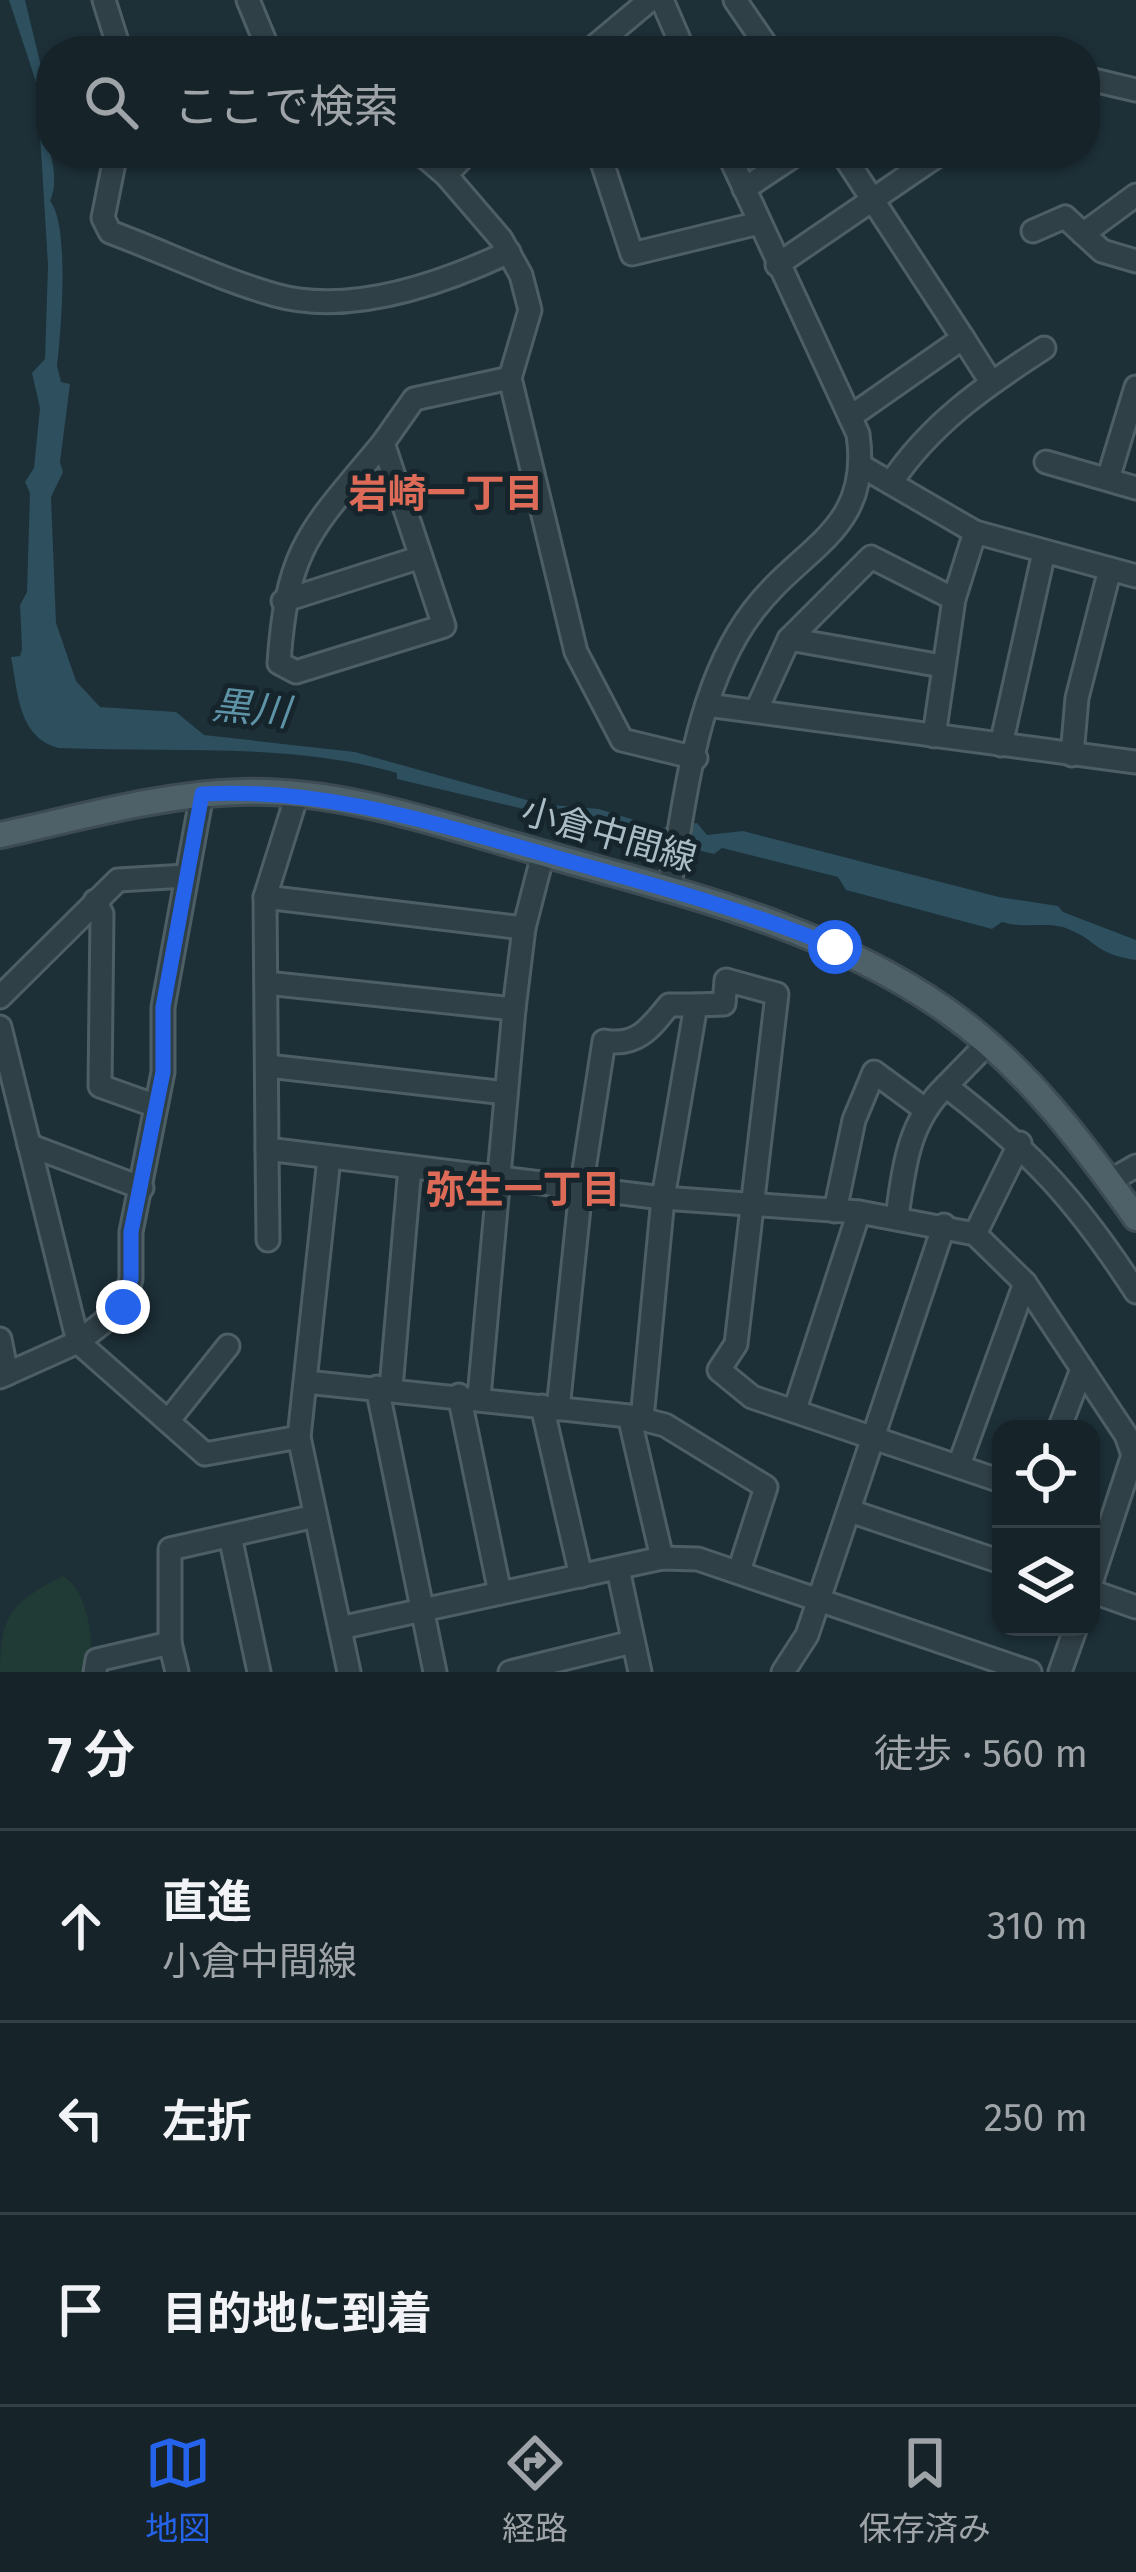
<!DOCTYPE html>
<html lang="ja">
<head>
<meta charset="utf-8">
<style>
	:root { --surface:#162329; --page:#232f35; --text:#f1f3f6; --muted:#9ea4a8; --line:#354046; --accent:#2563eb }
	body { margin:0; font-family:"Fira Sans","Noto Sans JP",sans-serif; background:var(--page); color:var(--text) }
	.controls { position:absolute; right:36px; bottom:36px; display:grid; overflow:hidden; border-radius:24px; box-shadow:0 3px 9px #0004 }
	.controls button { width:108px; height:108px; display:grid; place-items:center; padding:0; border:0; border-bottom:3px solid var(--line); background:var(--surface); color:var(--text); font:60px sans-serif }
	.stop { position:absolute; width:36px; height:36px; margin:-27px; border:9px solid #2563eb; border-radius:50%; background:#fff }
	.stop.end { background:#2563eb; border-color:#fff; box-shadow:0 3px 12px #0008 }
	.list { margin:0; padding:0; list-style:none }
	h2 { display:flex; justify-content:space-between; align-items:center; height:156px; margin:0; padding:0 48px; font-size:51px }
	h2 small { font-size:39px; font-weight:400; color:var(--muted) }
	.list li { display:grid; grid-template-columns:78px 1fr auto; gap:36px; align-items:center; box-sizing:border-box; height:192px; padding:0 48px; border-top:3px solid var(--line) }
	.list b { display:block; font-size:45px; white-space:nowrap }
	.list p { margin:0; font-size:39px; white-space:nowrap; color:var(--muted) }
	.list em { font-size:39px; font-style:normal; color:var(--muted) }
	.icon { flex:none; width:66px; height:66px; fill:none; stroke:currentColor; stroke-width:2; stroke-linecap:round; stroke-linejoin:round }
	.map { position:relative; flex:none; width:1136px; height:1672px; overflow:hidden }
	.search { position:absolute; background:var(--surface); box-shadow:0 3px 9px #0004; left:36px; right:36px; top:36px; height:132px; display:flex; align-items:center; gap:30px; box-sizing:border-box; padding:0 42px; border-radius:48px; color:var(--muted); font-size:45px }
	.sheet { height:732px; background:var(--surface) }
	nav { display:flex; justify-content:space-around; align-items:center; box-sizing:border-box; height:168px; border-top:3px solid var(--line); background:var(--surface); font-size:33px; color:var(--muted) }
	nav a { display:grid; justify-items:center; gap:6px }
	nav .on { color:var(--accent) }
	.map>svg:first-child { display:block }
	.green { fill:#203a35 }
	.water { fill:#2d4f5e }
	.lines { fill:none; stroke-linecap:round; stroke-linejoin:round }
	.minor-casing { stroke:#4e5e65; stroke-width:27 }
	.major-casing { stroke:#3d4c53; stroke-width:30 }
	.minor { stroke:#304047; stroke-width:21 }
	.major { stroke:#4e6068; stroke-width:24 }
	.route { stroke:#2563eb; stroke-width:15 }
	.labels { text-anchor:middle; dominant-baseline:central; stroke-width:10; stroke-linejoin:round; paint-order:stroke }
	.street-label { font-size:36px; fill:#aabcc5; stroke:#16252b }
	.neighbourhood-label { font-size:39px; font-weight:bold; fill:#de6b57; stroke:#16252b }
	.water-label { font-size:39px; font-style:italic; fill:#5f93a8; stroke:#16252b }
</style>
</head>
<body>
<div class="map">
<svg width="1136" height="1672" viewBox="0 0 1136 1672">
	<rect width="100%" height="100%" fill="#1d2f37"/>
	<path class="green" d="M63,1576C89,1591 94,1644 91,1672H0C0,1614 12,1602 63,1576Z"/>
	<path class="water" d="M9,0H25L45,83L41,124C48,143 61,178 50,201C70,224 61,333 57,366L61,382L70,384L60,462L63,472L51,497L56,623L76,681L100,707L176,712L204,735L355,752L541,804L599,809L660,828L697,823L707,835L743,831L999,897L1058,906L1063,912L1136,940V960C1092,953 1100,942 1068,929C1050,921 1024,929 1002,922L992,929L846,890L838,877L722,848L714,854L397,779V773C289,742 171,753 59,748C18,738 18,692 11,657L20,656L22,649L20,605L27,592L30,493L25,482L34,468L40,408L32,373L45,359L48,265L37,85Z"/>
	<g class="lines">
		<g class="minor-casing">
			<g id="minor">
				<polyline points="104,0 120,51"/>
				<polyline points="248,0 269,51"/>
				<polyline points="662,0 684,51"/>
				<polyline points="735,0 770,51"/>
				<polyline points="589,51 650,0"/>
				<polyline points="1085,78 1136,90"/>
				<path d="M116,153L103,218L110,232C164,252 219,279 275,295C350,316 441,284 509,252"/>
				<polyline points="410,153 424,156 446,175 501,239 521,275 530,310 510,378 576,652 622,740 696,758"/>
				<polyline points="599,153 632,254 759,223"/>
				<polyline points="842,153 963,338 850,417"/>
				<polyline points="446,175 467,153"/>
				<polyline points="744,189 798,153"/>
				<polyline points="1033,231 1065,217 1102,251 1136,261"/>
				<polyline points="1083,234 1136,195"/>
				<polyline points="777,265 941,153"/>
				<polyline points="963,338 991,382"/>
				<path d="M383,443L444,626L296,672L279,663C287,546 311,530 383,443Z"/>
				<polyline points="383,443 414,399 510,378"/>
				<polyline points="1046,462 1136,488"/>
				<polyline points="863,467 975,532 1136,576"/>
				<polyline points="1108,479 1136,387"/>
				<path d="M891,483C930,424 985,386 1044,348"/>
				<polyline points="283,601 421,557"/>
				<polyline points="789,639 942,666"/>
				<polyline points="707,705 1136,762"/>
				<polyline points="756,711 789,639 871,557 954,599"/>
				<polyline points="934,736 954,599 975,532"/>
				<polyline points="1001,745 1044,552"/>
				<polyline points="1072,755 1077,698 1110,569"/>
				<polyline points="297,795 265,897 267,1149 663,1198 859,1212 975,1234 1025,1283 1126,1435 1133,1455 1091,1583"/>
				<path d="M669,890C686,799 695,687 753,611C803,545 872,531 858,434L728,153"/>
				<polyline points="265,897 524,928"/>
				<polyline points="95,901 102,914 100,1086 156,1106"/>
				<polyline points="266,983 514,1009 479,1397"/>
				<polyline points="0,997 118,880 186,876"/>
				<polyline points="696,1005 724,1004 726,980 777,994 736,1344 719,1370 752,1397 1001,1481"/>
				<polyline points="514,1009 524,928 543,854"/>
				<polyline points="0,1027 78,1342 205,1454 299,1437"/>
				<polyline points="268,1066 506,1093"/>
				<polyline points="946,1086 987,1044"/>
				<polyline points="29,1145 142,1188"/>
				<polyline points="267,1149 268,1240"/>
				<polyline points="329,1158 299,1437 349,1672"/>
				<polyline points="1110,1181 1136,1166"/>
				<polyline points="835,1211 854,1120 874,1072 923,1108"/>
				<path d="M897,1217C904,1167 908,1122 946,1086C1032,1152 1077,1201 1136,1292"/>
				<polyline points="975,1234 1020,1143"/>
				<polyline points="0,1339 7,1374"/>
				<polyline points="0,1377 78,1342 123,1307 131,1279 131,1232 163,1072 163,1007 202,794"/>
				<polyline points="306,1382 629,1416 662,1558"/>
				<polyline points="377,1387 435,1672"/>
				<polyline points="391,1388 410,1167"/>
				<polyline points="459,1395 500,1593"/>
				<polyline points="542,1406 581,1576"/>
				<path d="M558,1409L581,1189L604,1041C636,1047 650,1029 669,1005H696L663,1198L642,1419"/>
				<polyline points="795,1409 859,1212"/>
				<polyline points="633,1417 665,1425 766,1487 739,1571"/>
				<polyline points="168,1421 228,1346"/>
				<polyline points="1059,1429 1082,1369"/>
				<polyline points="959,1465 1025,1283"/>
				<polyline points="850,1511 1001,1562"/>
				<polyline points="230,1536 259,1672"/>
				<polyline points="618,1569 640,1672"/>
				<polyline points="1091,1591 1136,1607"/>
				<polyline points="340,1628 662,1558 698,1559 1030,1672"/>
				<polyline points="170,1643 177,1672"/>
				<polyline points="95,1672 97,1660 170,1643 170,1549 315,1516"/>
				<polyline points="510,1672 632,1642"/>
				<polyline points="783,1672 807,1635 944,1225"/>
				<polyline points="1060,1672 1076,1627"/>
			</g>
		</g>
		<g class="major-casing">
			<path id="major" d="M0,835C79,818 160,794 241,792C341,789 439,824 534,851C676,892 824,924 947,1011C1025,1066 1081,1141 1136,1218"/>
		</g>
		<use href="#minor" class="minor"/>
		<use href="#major" class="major"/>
	</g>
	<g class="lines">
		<path class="route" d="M123,1307L131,1279V1232L163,1072V1007L202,794C324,787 437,824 554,857C649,884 744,909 835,947"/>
	</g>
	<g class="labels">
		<g class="street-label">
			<text transform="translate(609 835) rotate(16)">小倉中間線</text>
		</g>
		<g class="neighbourhood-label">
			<text x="446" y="494">岩崎一丁目</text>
			<text x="523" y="1190">弥生一丁目</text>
		</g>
		<g class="water-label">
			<text transform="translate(251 709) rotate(6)">黒川</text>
		</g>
	</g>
</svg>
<div class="controls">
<button><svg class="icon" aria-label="locate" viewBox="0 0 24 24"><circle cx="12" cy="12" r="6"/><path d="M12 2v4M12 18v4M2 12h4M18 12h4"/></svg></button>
<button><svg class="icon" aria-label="layers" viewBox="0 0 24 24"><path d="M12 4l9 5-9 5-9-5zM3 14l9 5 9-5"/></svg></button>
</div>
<div class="stop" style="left:835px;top:947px"></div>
<div class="stop end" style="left:123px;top:1307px"></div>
<div class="search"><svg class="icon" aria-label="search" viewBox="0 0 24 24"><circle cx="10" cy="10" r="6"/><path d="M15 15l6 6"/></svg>ここで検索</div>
</div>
<section class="sheet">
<h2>7 分<small>徒歩 · 560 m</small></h2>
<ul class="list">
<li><svg class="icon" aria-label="ahead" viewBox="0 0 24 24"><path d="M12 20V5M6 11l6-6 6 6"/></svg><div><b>直進</b><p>小倉中間線</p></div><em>310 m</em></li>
<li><svg class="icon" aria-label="left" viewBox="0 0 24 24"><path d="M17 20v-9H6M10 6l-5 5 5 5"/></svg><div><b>左折</b></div><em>250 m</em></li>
<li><svg class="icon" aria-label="arrive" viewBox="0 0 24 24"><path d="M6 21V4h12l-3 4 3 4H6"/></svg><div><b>目的地に到着</b></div></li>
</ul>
</section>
<nav>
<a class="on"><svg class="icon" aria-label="map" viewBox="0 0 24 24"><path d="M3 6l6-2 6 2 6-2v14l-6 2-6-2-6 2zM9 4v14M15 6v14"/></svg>地図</a>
<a><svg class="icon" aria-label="directions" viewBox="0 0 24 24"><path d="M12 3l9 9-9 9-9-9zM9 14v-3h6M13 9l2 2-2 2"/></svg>経路</a>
<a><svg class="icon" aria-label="saved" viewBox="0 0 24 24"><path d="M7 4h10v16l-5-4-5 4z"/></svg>保存済み</a>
</nav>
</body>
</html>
